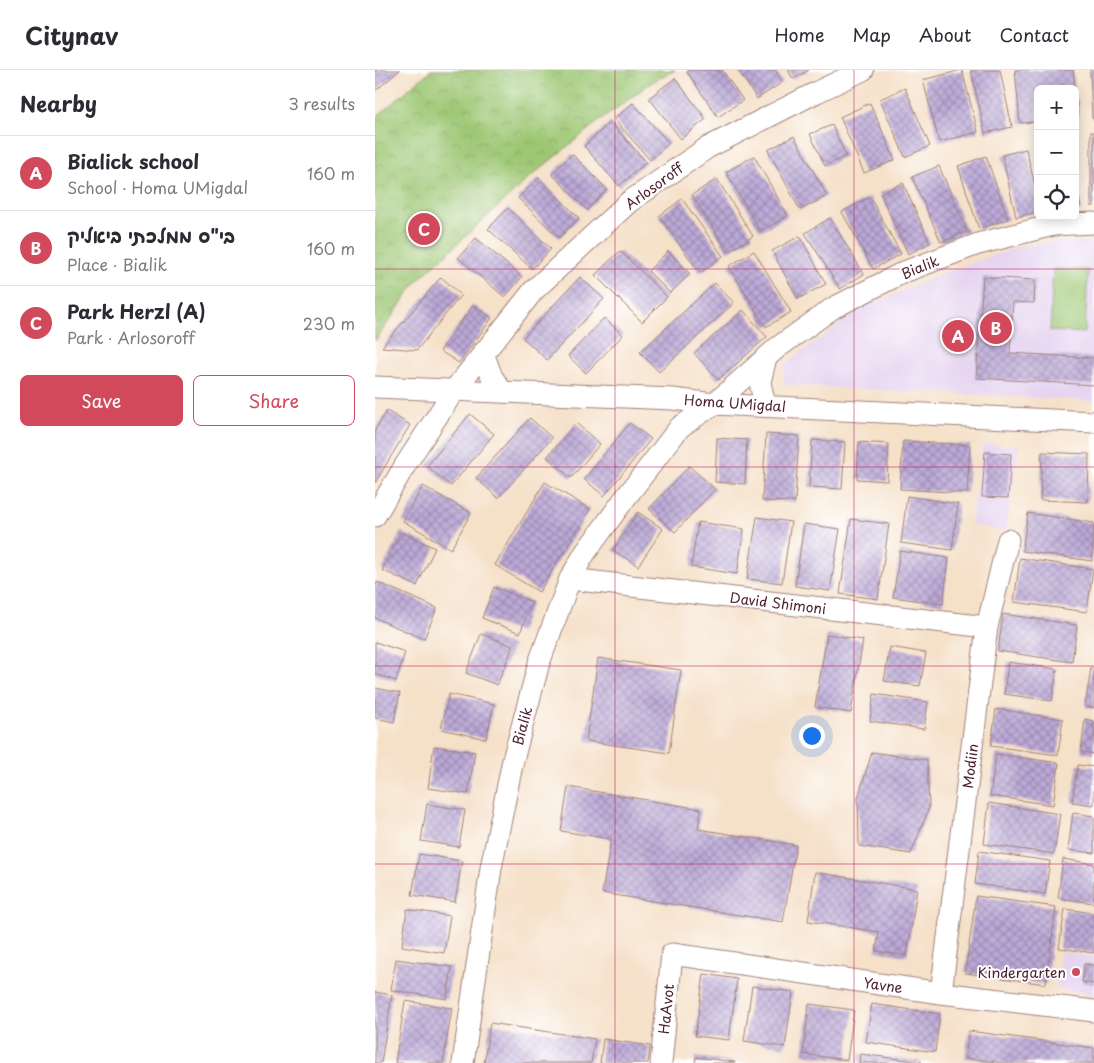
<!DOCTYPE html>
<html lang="en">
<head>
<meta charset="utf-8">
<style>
	:root { --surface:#fff; --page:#f7f7f7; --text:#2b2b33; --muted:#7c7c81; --line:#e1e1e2; --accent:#d1495b }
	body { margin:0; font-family:"Playpen Sans","Playpen Sans Hebrew",sans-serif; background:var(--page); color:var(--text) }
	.controls { position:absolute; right:15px; top:15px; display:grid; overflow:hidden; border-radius:8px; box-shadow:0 2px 12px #0003 }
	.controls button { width:45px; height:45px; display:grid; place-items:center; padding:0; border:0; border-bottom:1px solid var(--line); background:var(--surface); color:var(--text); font:25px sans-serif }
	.you { position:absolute; left:436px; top:665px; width:18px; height:18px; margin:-12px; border:4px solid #fff; border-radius:50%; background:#1a73e8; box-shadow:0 0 0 8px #1a73e833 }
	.badge { display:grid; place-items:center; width:32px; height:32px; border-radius:50%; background:var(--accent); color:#fff; font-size:16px; font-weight:700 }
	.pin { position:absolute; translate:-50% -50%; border:2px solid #fff; box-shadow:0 1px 5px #0006 }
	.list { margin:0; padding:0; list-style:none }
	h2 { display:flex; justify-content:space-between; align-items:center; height:65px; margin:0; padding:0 20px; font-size:21px }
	h2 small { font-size:16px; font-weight:400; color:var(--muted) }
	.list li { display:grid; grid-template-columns:32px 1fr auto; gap:15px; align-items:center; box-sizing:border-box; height:75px; padding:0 20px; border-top:1px solid var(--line) }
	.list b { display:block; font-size:19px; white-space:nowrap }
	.list p { margin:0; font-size:16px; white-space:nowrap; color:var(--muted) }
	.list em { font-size:16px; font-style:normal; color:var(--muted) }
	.actions { display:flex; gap:10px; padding:15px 20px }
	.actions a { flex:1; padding:11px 0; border:1px solid var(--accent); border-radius:8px; text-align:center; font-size:18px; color:var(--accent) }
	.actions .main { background:var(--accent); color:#fff }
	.icon { flex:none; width:28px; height:28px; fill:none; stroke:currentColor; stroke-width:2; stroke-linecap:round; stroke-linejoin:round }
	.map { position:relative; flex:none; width:719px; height:993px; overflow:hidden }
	header { display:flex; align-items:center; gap:30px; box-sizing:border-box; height:70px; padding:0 25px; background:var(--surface); border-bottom:1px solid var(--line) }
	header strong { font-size:24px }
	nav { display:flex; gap:28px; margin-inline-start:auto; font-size:18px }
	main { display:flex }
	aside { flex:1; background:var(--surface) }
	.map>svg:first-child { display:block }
	.built { fill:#e5d3f0 }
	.park { fill:url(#park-crowns); stroke:#74734f }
	.garden { fill:#9dc773; stroke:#74734f }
	.building { fill:url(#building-cross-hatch) }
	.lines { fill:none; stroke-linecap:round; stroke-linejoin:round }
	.street-casing { stroke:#a0807a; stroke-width:23 }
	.street { stroke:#fff; stroke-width:21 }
	.grid { fill:none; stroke:#c2185b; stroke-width:1; stroke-opacity:0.55 }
	.poi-dot { fill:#d1495b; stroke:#fff; stroke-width:2 }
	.labels { text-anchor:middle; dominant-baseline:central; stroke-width:4; stroke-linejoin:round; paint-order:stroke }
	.street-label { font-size:14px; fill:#4a1f2b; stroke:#fff }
	.poi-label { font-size:14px; fill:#4a1f2b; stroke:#fff; text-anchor:end }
</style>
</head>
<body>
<header>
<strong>Citynav</strong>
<nav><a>Home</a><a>Map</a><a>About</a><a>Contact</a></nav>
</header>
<main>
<aside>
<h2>Nearby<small>3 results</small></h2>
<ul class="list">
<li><span class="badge">A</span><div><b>Bialick school</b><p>School · Homa UMigdal</p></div><em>160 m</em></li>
<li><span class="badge">B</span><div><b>בי&quot;ס ממלכתי ביאליק</b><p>Place · Bialik</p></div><em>160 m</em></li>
<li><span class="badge">C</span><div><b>Park Herzl (A)</b><p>Park · Arlosoroff</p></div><em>230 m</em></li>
</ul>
<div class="actions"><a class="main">Save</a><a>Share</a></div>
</aside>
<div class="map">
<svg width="719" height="993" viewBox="0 0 719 993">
	<defs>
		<pattern id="park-crowns" width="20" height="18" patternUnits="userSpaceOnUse" patternTransform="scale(1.25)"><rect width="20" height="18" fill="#9dc773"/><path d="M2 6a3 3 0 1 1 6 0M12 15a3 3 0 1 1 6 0" fill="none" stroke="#89aa64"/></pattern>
		<pattern id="building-cross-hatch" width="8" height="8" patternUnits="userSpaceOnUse" patternTransform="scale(1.25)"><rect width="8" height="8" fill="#bba9d7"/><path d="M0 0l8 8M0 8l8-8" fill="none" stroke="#9a89af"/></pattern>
	</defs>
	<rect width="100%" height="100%" fill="#fff"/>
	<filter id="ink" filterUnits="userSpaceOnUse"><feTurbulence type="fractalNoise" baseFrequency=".02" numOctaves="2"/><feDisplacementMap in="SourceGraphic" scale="10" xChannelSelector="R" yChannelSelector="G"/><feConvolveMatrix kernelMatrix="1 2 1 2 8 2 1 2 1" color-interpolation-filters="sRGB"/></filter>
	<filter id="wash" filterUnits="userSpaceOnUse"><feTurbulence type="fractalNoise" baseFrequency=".0096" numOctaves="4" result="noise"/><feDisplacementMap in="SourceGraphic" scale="20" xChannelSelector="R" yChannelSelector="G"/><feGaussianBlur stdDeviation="1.12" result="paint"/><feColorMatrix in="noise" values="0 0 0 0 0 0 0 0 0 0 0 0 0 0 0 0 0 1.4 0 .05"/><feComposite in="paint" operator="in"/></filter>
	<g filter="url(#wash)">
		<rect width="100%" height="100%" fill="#f5e0c8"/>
		<g class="built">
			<polygon points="684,171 719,173 719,331 409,315 409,295 487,238 573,201 646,176"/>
			<polygon points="608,374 644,376 631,461 596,455"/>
			<polygon points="686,882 719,886 719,924 681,919"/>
		</g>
		<polygon class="park" points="56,0 300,0 277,12 215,58 154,108 42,211 0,271 0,48"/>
		<polygon class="garden" points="678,199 713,200 710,263 675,261"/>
		<g id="blocks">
			<g class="building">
				<polygon points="0,0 25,0 0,21"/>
				<polygon points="315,0 347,0 368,30 343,47 312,2"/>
				<polygon points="363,0 400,0 408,12 382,29"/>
				<polygon points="413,0 434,0 418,9"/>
				<polygon points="587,0 603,62 564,72 548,10"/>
				<polygon points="596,0 625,0 637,57 610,63"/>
				<polygon points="640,0 698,0 700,19 663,19 663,52 645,53"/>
				<polygon points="715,0 719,0 719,48 717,48"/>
				<polygon points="300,8 331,49 306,69 274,28"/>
				<polygon points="530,18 555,76 530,87 505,29"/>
				<polygon points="702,31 703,48 700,48 700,32"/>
				<polygon points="258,33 294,73 275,90 239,49"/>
				<polygon points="495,33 520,90 489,103 465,47"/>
				<polygon points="235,52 271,92 244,116 209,76"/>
				<polygon points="457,55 471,86 450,96 435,64"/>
				<rect x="716" y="62" width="3" height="74"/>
				<polygon points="419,66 452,126 425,140 393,80"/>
				<polygon points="651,79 663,128 663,142 641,147 627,85"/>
				<polygon points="197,84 232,119 212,140 177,104"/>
				<polygon points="379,86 413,146 385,161 351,102"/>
				<polygon points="611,86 633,149 604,159 583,96"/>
				<polygon points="564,96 592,161 566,172 537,107"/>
				<polygon points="164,108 204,148 184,168 143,128"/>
				<polygon points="342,109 378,166 353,182 317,125"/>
				<polygon points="700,110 706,137 700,138"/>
				<polygon points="528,113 555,173 533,184 505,123"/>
				<polygon points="495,127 526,184 498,199 467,142"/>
				<polygon points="307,129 348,186 325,203 284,146"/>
				<polygon points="133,138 176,179 157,199 113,159"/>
				<polygon points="455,148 489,204 465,219 430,163"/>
				<polygon points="425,166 451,214 423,229 397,181"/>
				<polygon points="101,168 147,207 130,227 83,188"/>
				<polygon points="245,181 292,227 267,252 220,205"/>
				<polygon points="293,181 315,204 295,223 273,201"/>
				<polygon points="379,181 416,242 391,257 354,196"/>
				<polygon points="66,207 86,225 42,280 7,277"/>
				<polygon points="205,207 229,229 172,290 148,268"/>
				<polygon points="608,207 660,210 659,233 638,232 635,283 719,288 719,315 601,308"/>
				<polygon points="340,213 359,233 284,302 265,282"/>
				<polygon points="98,235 117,248 84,293 65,281"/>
				<polygon points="368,240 392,267 343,310 319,283"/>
				<polygon points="229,248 248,265 211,303 193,286"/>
				<polygon points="12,341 35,355 0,413 0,360"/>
				<polygon points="95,344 119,364 76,416 52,396"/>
				<polygon points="155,348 177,368 123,428 101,408"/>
				<polygon points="201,353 225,374 196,408 172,387"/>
				<polygon points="255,353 276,369 229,426 209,409"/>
				<polygon points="391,364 424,366 420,432 387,431"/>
				<polygon points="342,368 372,370 370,414 340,412"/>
				<polygon points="437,370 470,372 467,419 434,417"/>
				<polygon points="528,371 595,375 592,423 525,419"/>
				<polygon points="484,372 514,374 512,411 482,409"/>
				<polygon points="610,382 636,384 633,428 607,427"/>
				<polygon points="667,382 714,384 713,432 665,430"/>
				<polygon points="314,396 340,419 300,462 274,439"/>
				<polygon points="170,412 215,439 164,522 120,495"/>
				<polygon points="48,416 96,443 76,479 28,451"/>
				<polygon points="532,426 583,434 577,480 526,473"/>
				<polygon points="263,442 288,459 263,496 238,480"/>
				<polygon points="653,443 719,453 717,491 647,481"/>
				<polygon points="382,447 416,452 407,513 372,509"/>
				<polygon points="476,449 514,454 503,529 465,524"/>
				<polygon points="323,452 369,459 362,504 316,497"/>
				<polygon points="429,454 465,459 455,521 420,516"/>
				<polygon points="26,462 60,478 42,516 7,500"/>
				<polygon points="525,481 574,488 568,534 518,527"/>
				<polygon points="645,488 718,499 712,542 639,532"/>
				<polygon points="2,512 62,538 49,569 0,548 0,518"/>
				<polygon points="119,517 157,532 145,563 107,548"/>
				<polygon points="628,544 702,555 697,592 623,581"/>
				<polygon points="106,564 138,576 122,615 91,603"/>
				<polygon points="452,564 488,570 476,643 440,637"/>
				<polygon points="0,572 30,582 21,611 0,604"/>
				<polygon points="515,577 551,583 545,616 509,611"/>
				<polygon points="223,588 306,600 294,683 211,671"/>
				<polygon points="633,592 682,599 677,631 629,624"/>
				<polygon points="716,598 719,598 719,638 710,637"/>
				<polygon points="0,618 25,623 19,652 0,648"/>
				<polygon points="74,624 119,634 111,669 66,659"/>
				<polygon points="499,624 553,632 549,659 495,651"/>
				<polygon points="621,639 688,649 683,685 616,676"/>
				<polygon points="710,649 719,651 719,684 706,682"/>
				<polygon points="59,676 100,682 93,724 53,718"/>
				<polygon points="497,682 552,690 554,738 536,784 484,776 483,728"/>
				<polygon points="621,684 684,693 678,735 615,726"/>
				<polygon points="703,695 719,697 719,735 697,732"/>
				<polygon points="193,717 326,739 323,759 421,775 408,852 227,823 236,769 186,761"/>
				<polygon points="614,733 685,744 679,784 609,774"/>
				<polygon points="52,734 90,740 84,777 46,771"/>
				<polygon points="698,743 719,746 719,783 693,780"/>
				<polygon points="604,781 675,791 670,824 600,814"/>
				<polygon points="44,784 87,791 80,832 37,825"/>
				<polygon points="688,789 719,794 719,833 683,828"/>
				<polygon points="440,802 542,819 532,886 501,881 504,862 433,851"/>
				<polygon points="601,826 681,837 671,914 590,903"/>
				<polygon points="32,839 75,846 69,883 27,876"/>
				<polygon points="690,839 719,843 719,883 684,878"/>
				<polygon points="21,889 77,897 72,929 16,920"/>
				<polygon points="709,894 719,895 719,914 707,912"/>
				<polygon points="329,904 362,909 354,970 320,966"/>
				<polygon points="377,916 418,922 410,977 369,971"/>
				<polygon points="0,922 17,925 6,993 0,993"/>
				<polygon points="30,931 77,938 68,993 20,993"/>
				<polygon points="434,934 479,940 472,990 428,984"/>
				<polygon points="497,934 565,944 560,982 491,972"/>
				<polygon points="115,953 220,969 216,993 109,993"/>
				<polygon points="594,961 719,978 719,993 630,993 590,988"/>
				<polygon points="228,969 275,976 273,993 225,993"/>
				<polygon points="485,984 547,992 546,993 484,993"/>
				<polygon points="321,987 360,992 360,993 320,993"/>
			</g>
		</g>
	</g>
	<g filter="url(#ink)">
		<use href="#blocks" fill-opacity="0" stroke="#a0807a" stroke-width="1"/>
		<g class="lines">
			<g class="street-casing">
				<g id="street">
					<polyline points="108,283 117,307 127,321"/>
					<polyline points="0,317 298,329 339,334 719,352"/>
					<polyline points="390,336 385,312 391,288"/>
					<polyline points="0,446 29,397 80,319 159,220 254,132 332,78 442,22 488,0"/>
					<polyline points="195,509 612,557"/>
					<polyline points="566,923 612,557 633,470"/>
					<polyline points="88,993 116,798 138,690 164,593 195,509 210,483 248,431 305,357 339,334 402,278 458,238 529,202 603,174 678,155 719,153"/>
					<polyline points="286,993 297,884 566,923 719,941"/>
				</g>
			</g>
			<use href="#street" class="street"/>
		</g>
	</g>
	<path class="grid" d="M240,0V993M479,0V993M0,199H719M0,397H719M0,596H719M0,794H719"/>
	<circle class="poi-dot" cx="701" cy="902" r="5"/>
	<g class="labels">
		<g class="street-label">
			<text transform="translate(279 116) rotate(-36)">Arlosoroff</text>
			<text transform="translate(545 197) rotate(-22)">Bialik</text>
			<text transform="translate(360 333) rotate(4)">Homa UMigdal</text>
			<text transform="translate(403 533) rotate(7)">David Shimoni</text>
			<text transform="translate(147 656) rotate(-75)">Bialik</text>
			<text transform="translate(595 696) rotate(-83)">Modiin</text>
			<text transform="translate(508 915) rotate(8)">Yavne</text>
			<text transform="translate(291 939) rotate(-84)">HaAvot</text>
		</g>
		<g class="poi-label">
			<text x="691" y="902">Kindergarten</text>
		</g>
	</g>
</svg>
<div class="controls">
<button>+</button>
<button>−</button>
<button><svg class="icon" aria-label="locate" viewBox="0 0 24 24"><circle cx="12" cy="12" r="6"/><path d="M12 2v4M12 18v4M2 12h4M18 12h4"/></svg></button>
</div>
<div class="you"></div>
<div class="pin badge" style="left:583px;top:266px">A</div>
<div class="pin badge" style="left:621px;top:258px">B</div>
<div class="pin badge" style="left:49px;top:159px">C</div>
</div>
</main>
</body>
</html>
